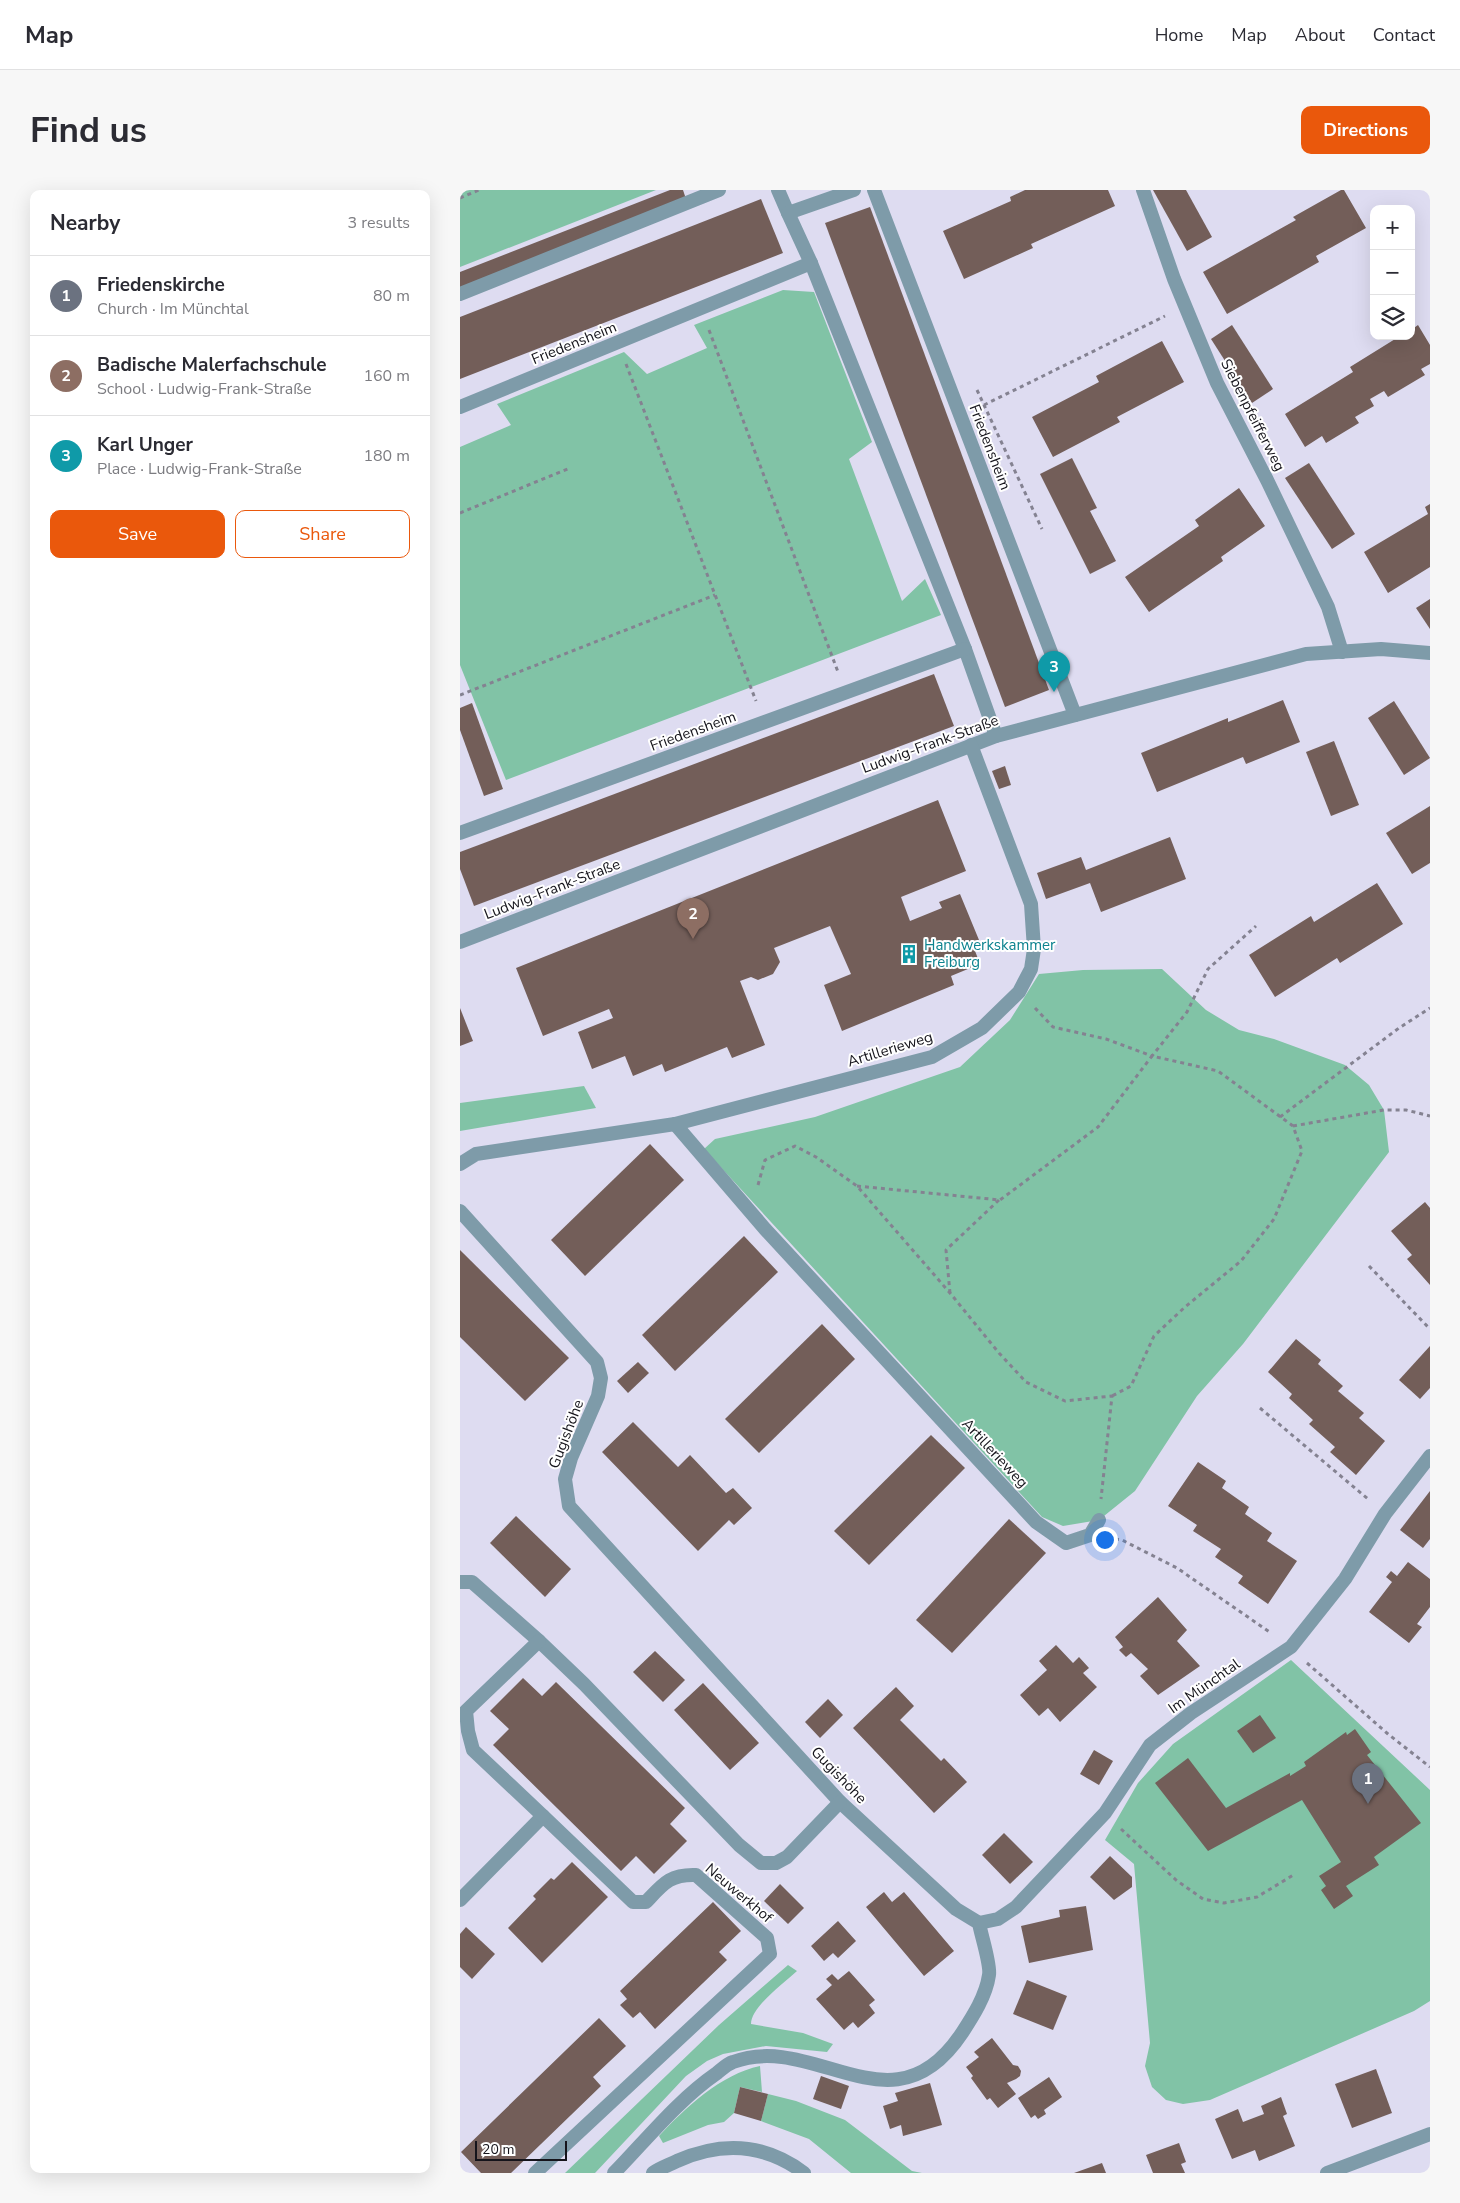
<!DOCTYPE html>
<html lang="en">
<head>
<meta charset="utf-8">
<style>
	:root { --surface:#fff; --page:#f7f7f7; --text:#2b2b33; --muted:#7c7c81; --line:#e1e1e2; --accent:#ea580c }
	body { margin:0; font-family:"Nunito Sans",sans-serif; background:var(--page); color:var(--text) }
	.controls { position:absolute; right:15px; top:15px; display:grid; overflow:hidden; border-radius:10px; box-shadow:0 5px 20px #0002 }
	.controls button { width:45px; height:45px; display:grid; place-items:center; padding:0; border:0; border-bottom:1px solid var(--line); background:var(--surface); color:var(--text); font:25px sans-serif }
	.scale { position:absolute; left:15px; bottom:12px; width:92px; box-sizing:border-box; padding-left:5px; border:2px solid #15141b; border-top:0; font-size:14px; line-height:18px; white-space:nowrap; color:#15141b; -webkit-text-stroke:4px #fff; paint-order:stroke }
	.you { position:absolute; left:644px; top:1349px; width:18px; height:18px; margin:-12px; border:4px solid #fff; border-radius:50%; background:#1a73e8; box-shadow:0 0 0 8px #1a73e833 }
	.badge { display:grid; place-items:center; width:32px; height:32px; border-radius:50%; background:var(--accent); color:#fff; font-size:16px; font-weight:700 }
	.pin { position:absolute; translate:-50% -41px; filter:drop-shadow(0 1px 2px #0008) }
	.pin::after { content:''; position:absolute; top:26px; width:18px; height:15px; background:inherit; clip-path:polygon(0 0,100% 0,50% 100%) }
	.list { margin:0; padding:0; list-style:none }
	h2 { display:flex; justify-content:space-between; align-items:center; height:65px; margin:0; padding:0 20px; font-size:21px }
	h2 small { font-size:16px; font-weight:400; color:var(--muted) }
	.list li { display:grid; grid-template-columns:32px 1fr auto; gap:15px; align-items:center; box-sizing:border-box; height:80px; padding:0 20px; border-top:1px solid var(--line) }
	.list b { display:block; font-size:19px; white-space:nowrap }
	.list p { margin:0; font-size:16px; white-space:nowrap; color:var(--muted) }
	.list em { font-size:16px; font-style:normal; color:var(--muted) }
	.actions { display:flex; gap:10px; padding:15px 20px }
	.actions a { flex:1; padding:11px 0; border:1px solid var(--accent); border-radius:10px; text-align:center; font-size:18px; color:var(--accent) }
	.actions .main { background:var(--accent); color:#fff }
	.icon { flex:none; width:28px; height:28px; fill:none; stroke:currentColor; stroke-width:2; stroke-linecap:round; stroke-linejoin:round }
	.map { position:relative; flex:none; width:970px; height:1983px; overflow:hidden; border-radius:10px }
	header { display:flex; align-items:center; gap:30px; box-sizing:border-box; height:70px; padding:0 25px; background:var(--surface); border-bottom:1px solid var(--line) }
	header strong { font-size:24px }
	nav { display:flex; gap:28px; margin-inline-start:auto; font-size:18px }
	.intro { display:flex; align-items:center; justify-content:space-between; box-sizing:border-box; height:120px; padding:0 30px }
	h1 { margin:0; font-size:35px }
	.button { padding:12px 22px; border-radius:10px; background:var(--accent); color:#fff; font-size:18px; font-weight:700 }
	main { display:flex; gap:30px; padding:0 30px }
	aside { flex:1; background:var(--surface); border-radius:10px; box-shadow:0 5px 20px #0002 }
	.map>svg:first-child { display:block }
	.green { fill:#81c3a6 }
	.building { fill:#735e59 }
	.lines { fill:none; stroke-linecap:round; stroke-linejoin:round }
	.path { stroke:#848291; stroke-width:3; stroke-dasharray:4 4; stroke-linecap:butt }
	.service { stroke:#7e9ba9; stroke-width:14 }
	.minor { stroke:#7e9ba9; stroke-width:14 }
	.tertiary { stroke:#7e9ba9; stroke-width:14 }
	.labels { text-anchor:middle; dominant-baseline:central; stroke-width:4; stroke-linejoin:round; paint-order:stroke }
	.street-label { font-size:15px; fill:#15141b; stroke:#fff }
	.culture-label { font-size:15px; fill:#0d838f; stroke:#fff; text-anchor:start }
</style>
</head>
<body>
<header>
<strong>Map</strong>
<nav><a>Home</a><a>Map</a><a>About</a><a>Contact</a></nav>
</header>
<div class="intro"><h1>Find us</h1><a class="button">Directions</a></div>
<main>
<aside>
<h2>Nearby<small>3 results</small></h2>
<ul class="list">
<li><span class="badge" style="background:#6b7280">1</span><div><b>Friedenskirche</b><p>Church · Im Münchtal</p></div><em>80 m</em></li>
<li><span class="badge" style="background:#8d6e63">2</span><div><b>Badische Malerfachschule</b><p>School · Ludwig-Frank-Straße</p></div><em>160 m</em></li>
<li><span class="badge" style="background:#0f9aa8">3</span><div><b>Karl Unger</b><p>Place · Ludwig-Frank-Straße</p></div><em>180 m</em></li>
</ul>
<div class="actions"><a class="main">Save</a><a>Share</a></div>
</aside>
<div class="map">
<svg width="970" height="1983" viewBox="0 0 970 1983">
	<rect width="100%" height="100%" fill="#dedcf1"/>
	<g class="green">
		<polygon points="0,0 196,0 0,77"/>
		<polygon points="323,100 354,102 412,252 389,269 442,411 465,389 481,425 46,590 0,475 0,257 51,235 37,214 164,162 187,184 247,158 234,135"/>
		<polygon points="702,779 746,820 779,840 814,849 885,875 909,895 924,920 929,962 783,1154 737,1206 675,1301 639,1330 603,1336 582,1327 244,959 255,949 355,927 500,877 550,830 579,784 623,780"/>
		<polygon points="124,896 136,918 0,941 0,913"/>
		<polygon points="831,1470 970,1600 970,1811 954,1821 750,1910 723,1914 706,1910 692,1897 685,1876 690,1853 674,1674 645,1650 678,1593 713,1554"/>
		<path d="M328,1775L337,1781C324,1793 291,1817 291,1834L343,1843L373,1854L367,1862L306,1856L263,1864L247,1871L226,1886L135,1983H105L259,1835Z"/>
		<path d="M300,1876L302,1902L280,1897L274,1923L264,1932L248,1935L203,1953L199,1946C225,1918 261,1884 300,1876Z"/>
		<polygon points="308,1904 336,1911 385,1930 452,1981 462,1983 391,1983 349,1949 301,1931"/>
	</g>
	<g class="building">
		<polygon points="210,0 223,0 226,9 0,98 0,82"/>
		<polygon points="565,0 648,0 655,16 571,54 573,58 504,89 483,41 551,11 550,7"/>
		<polygon points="693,0 726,0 752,47 727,61"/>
		<polygon points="881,0 884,0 906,38 856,66 859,72 767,124 743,82 836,30 833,27"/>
		<polygon points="301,9 323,63 0,189 0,127"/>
		<polygon points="410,17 589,500 545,517 365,33"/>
		<polygon points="772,135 813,199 792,213 751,149"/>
		<polygon points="958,135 970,155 970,174 961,179 965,185 928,207 924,201 910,209 914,216 895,227 899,233 866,253 862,246 845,257 825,224 893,182 890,177 940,146 951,146 951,140"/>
		<polygon points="702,151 724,192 657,227 660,232 593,267 572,227 639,192 636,186"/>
		<polygon points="612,268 637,318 630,321 656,371 630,384 580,284"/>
		<polygon points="849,273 895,344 872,359 825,288"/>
		<polygon points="779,298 805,336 761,367 763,371 689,422 665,387 739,336 735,330"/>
		<polygon points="970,314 970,377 928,403 904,362 968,324 965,317"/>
		<polygon points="970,409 970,439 956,418"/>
		<polygon points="474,484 494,536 14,716 0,679 0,662"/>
		<polygon points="823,510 840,552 786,574 783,567 697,602 681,563 768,528 768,532"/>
		<polygon points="934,511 970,568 944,585 908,528"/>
		<polygon points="12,513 43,599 24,606 0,540 0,518"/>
		<polygon points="874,551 899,615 871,626 846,562"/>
		<polygon points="545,576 551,595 539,599 532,581"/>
		<polygon points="478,610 506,681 441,707 450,731 482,718 479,712 500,704 519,750 512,753 520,774 491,786 494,795 382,841 364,795 391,784 370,736 314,758 320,772 313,784 298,790 291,787 280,791 305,855 272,868 267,857 205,882 202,874 173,886 165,866 132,879 118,842 153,828 149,819 83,846 56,778"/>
		<polygon points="970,616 970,673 952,684 926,643"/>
		<polygon points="710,647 726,689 641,722 630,693 586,709 577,683 621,667 626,680"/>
		<polygon points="917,693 943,734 880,773 877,768 815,807 789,765 851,726 854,732"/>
		<polygon points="0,818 13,851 0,856"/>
		<polygon points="190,954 224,990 125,1086 91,1050"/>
		<polygon points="965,1012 970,1018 970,1095 947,1069 952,1065 931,1041"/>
		<polygon points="284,1046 318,1082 215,1181 182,1145"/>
		<polygon points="0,1060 109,1168 65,1211 0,1147"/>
		<polygon points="362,1134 395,1169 299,1263 265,1229"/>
		<polygon points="836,1149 861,1170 858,1174 883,1196 878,1201 904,1223 899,1228 925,1251 896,1285 870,1262 875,1257 849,1234 853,1230 829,1208 832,1204 808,1182"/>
		<polygon points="970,1156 970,1198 960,1209 939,1190"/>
		<polygon points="178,1172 189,1183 168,1203 157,1191"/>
		<polygon points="173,1232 218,1277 230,1265 266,1303 273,1298 292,1318 274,1335 269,1330 238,1361 142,1262"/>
		<polygon points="471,1245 505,1278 409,1375 374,1341"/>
		<polygon points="738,1272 766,1291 762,1298 789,1317 785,1324 812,1343 807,1351 837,1371 808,1414 778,1393 783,1386 755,1367 761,1359 733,1341 737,1335 708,1316"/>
		<polygon points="970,1301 970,1349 963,1358 940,1340"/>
		<polygon points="56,1326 111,1379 85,1407 30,1353"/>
		<polygon points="549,1329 586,1363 492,1463 456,1430"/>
		<polygon points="948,1372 970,1389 970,1417 957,1434 962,1437 949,1453 909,1422 932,1392 926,1387 931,1381 937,1386"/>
		<polygon points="698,1407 727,1440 717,1451 740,1476 698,1505 680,1486 688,1479 671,1463 666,1467 659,1460 663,1457 655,1447"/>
		<polygon points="596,1455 613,1473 619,1467 629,1478 623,1483 637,1497 600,1532 588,1518 579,1526 560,1505 587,1480 579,1471"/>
		<polygon points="195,1461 225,1490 203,1512 173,1482"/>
		<polygon points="63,1488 82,1506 96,1492 225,1618 210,1634 227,1651 194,1684 176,1666 161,1681 33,1555 49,1539 30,1521"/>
		<polygon points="243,1493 299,1553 270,1580 214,1520"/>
		<polygon points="436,1497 454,1516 440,1530 481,1571 484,1568 507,1592 474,1623 393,1538"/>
		<polygon points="368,1509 383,1525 360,1548 345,1532"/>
		<polygon points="800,1525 816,1548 793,1563 777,1541"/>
		<polygon points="895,1539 911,1562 907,1565 961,1633 914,1667 919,1675 886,1696 893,1706 874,1719 861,1700 866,1696 859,1686 881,1672 842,1610 748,1661 695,1593 728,1568 766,1618 830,1583 830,1586 846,1576 844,1572 886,1542 887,1545"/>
		<polygon points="634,1560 653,1571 639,1595 620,1584"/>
		<polygon points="544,1643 573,1672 550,1694 522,1665"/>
		<polygon points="650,1666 672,1687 672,1697 654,1710 630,1687"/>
		<polygon points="112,1672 148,1707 82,1773 48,1738 76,1709 73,1706 91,1688 94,1690"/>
		<polygon points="320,1694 344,1718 328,1734 304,1711"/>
		<polygon points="424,1702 432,1712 444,1702 494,1761 464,1786 406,1717"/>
		<polygon points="253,1712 281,1741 259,1762 267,1770 195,1839 180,1822 173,1828 160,1815 167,1809 160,1801"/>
		<polygon points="626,1716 633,1760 569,1773 561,1736 600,1727 599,1720"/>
		<polygon points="378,1731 396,1751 378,1768 373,1763 364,1771 351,1756"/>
		<polygon points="6,1737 35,1764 12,1789 0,1777 0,1744"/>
		<polygon points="389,1781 415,1810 409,1815 415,1823 398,1838 393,1832 384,1840 356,1809 372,1795 366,1789 372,1784 378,1790"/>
		<polygon points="567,1790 607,1806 593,1840 553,1824"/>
		<polygon points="139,1828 166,1856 133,1887 141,1896 51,1983 21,1983 1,1962"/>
		<polygon points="532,1848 553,1875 558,1876 561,1881 560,1886 556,1889 547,1893 556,1904 538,1918 530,1908 527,1910 511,1888 513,1886 506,1877 519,1867 514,1862"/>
		<polygon points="916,1879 932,1923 892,1938 875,1894"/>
		<polygon points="361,1886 389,1896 381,1919 353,1909"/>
		<polygon points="589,1887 602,1907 584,1920 586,1924 578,1929 575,1925 571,1928 558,1908"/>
		<polygon points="470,1893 482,1935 443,1946 441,1935 430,1939 423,1916 438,1911 435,1903"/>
		<polygon points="280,1897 308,1904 301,1931 274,1923"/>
		<polygon points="821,1907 827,1924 823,1926 835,1956 799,1971 795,1960 772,1969 755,1929 778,1919 783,1932 804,1924 801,1916"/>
		<polygon points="719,1953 726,1972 721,1974 725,1983 693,1983 686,1965"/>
		<polygon points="642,1973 646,1983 614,1983"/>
	</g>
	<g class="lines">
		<g class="path">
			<polyline points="0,8 19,0"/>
			<polyline points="249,140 378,482"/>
			<polyline points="166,174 296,511"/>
			<polyline points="517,200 582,339"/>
			<polyline points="524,215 705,126"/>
			<polyline points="0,323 110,278"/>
			<polyline points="0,505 255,405"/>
			<polyline points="575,818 593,837 646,849 692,866 727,822 748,779 796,736"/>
			<polyline points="820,927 939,838 970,818"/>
			<polyline points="833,936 924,920 946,920 970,926"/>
			<polyline points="298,995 305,970 335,956 356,967 397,996 490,1103 539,1163 566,1192 605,1211 652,1206 641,1309"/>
			<polyline points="397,996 540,1010 638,937 692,866 758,881 833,936 842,961 814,1029 781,1071 725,1117 694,1146 671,1196 652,1206"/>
			<polyline points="909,1076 970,1139"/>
			<polyline points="490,1103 486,1060 539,1010"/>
			<polyline points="800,1218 908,1309"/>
			<polyline points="655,1349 662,1350 717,1378 811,1443"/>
			<polyline points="847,1473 928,1544 970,1577"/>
			<polyline points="661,1639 716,1690 743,1709 764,1713 797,1707 835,1684"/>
		</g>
		<g class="service">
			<polyline points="318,0 328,23"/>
			<polyline points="414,0 615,525"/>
			<polyline points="351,73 328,23 394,0"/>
			<polyline points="0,104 259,0"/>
			<polyline points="0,217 351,73 505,459 536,546"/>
			<polyline points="0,643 505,459"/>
			<polyline points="215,934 305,1039 576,1332 606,1353 630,1345 639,1330"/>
			<path d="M0,1710L83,1626L173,1712H186C203,1694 210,1684 236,1685L307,1748L310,1764L75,1983"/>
		</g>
		<g class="minor">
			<polyline points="683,0 714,89 757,193 807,290 868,417 882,462"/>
			<polyline points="0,752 536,546 846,464 921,459 970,463"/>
			<polyline points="0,974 16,964 215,934 472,867 522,838 559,802 571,779 574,759 571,714 511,555"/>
			<path d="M0,1021L137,1172L141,1188L138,1206L111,1268L105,1289L109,1316L380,1612L496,1719L519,1733C521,1745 531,1775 529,1785C526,1806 513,1826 502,1843C433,1947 356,1841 273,1872C267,1874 262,1879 257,1883C218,1910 187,1949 154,1983"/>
			<polyline points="0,1392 12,1392 79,1451 124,1494 279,1655 301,1673 316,1673 327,1667 380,1612"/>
			<polyline points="79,1451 6,1521 8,1541 13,1560 83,1626"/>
			<polyline points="519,1733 538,1729 556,1717 645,1623 690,1555 731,1523 831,1457 885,1389 925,1324 970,1266"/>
		</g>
		<g class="tertiary">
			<path d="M193,1983C200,1978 209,1975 217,1971C262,1951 304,1953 344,1983"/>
			<polyline points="867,1983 970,1944"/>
		</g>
	</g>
	<defs>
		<g id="building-bare" transform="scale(1.5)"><path d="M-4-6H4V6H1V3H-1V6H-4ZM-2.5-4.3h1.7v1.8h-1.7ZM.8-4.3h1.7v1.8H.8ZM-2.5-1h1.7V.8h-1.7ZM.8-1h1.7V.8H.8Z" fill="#0f9aa8" stroke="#fff" stroke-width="2.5" paint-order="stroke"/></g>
	</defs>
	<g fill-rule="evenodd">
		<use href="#building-bare" x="449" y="764"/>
	</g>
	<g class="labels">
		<g class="street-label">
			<text transform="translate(114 153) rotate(-22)">Friedensheim</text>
			<text transform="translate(793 225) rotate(63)">Siebenpfeifferweg</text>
			<text transform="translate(530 257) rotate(69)">Friedensheim</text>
			<text transform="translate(233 541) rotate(-20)">Friedensheim</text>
			<text transform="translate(470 554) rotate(-20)">Ludwig-Frank-Straße</text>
			<text transform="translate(92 699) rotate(-21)">Ludwig-Frank-Straße</text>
			<text transform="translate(430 859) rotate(-17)">Artillerieweg</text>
			<text transform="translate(106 1244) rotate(-69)">Gugishöhe</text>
			<text transform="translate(535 1263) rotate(47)">Artillerieweg</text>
			<text transform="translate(744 1496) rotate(-35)">Im Münchtal</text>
			<text transform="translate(379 1585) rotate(46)">Gugishöhe</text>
			<text transform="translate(279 1703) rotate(40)">Neuwerkhof</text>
		</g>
		<g class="culture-label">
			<text x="464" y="755">Handwerkskammer<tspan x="464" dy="17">Freiburg</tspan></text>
		</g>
	</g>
</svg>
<div class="controls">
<button>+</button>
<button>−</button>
<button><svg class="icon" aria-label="layers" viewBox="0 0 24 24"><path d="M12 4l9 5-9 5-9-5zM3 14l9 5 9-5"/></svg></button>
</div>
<div class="scale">20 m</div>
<div class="you"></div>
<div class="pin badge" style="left:908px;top:1614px;background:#6b7280">1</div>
<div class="pin badge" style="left:233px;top:749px;background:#8d6e63">2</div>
<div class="pin badge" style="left:594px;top:502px;background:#0f9aa8">3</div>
</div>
</main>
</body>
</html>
